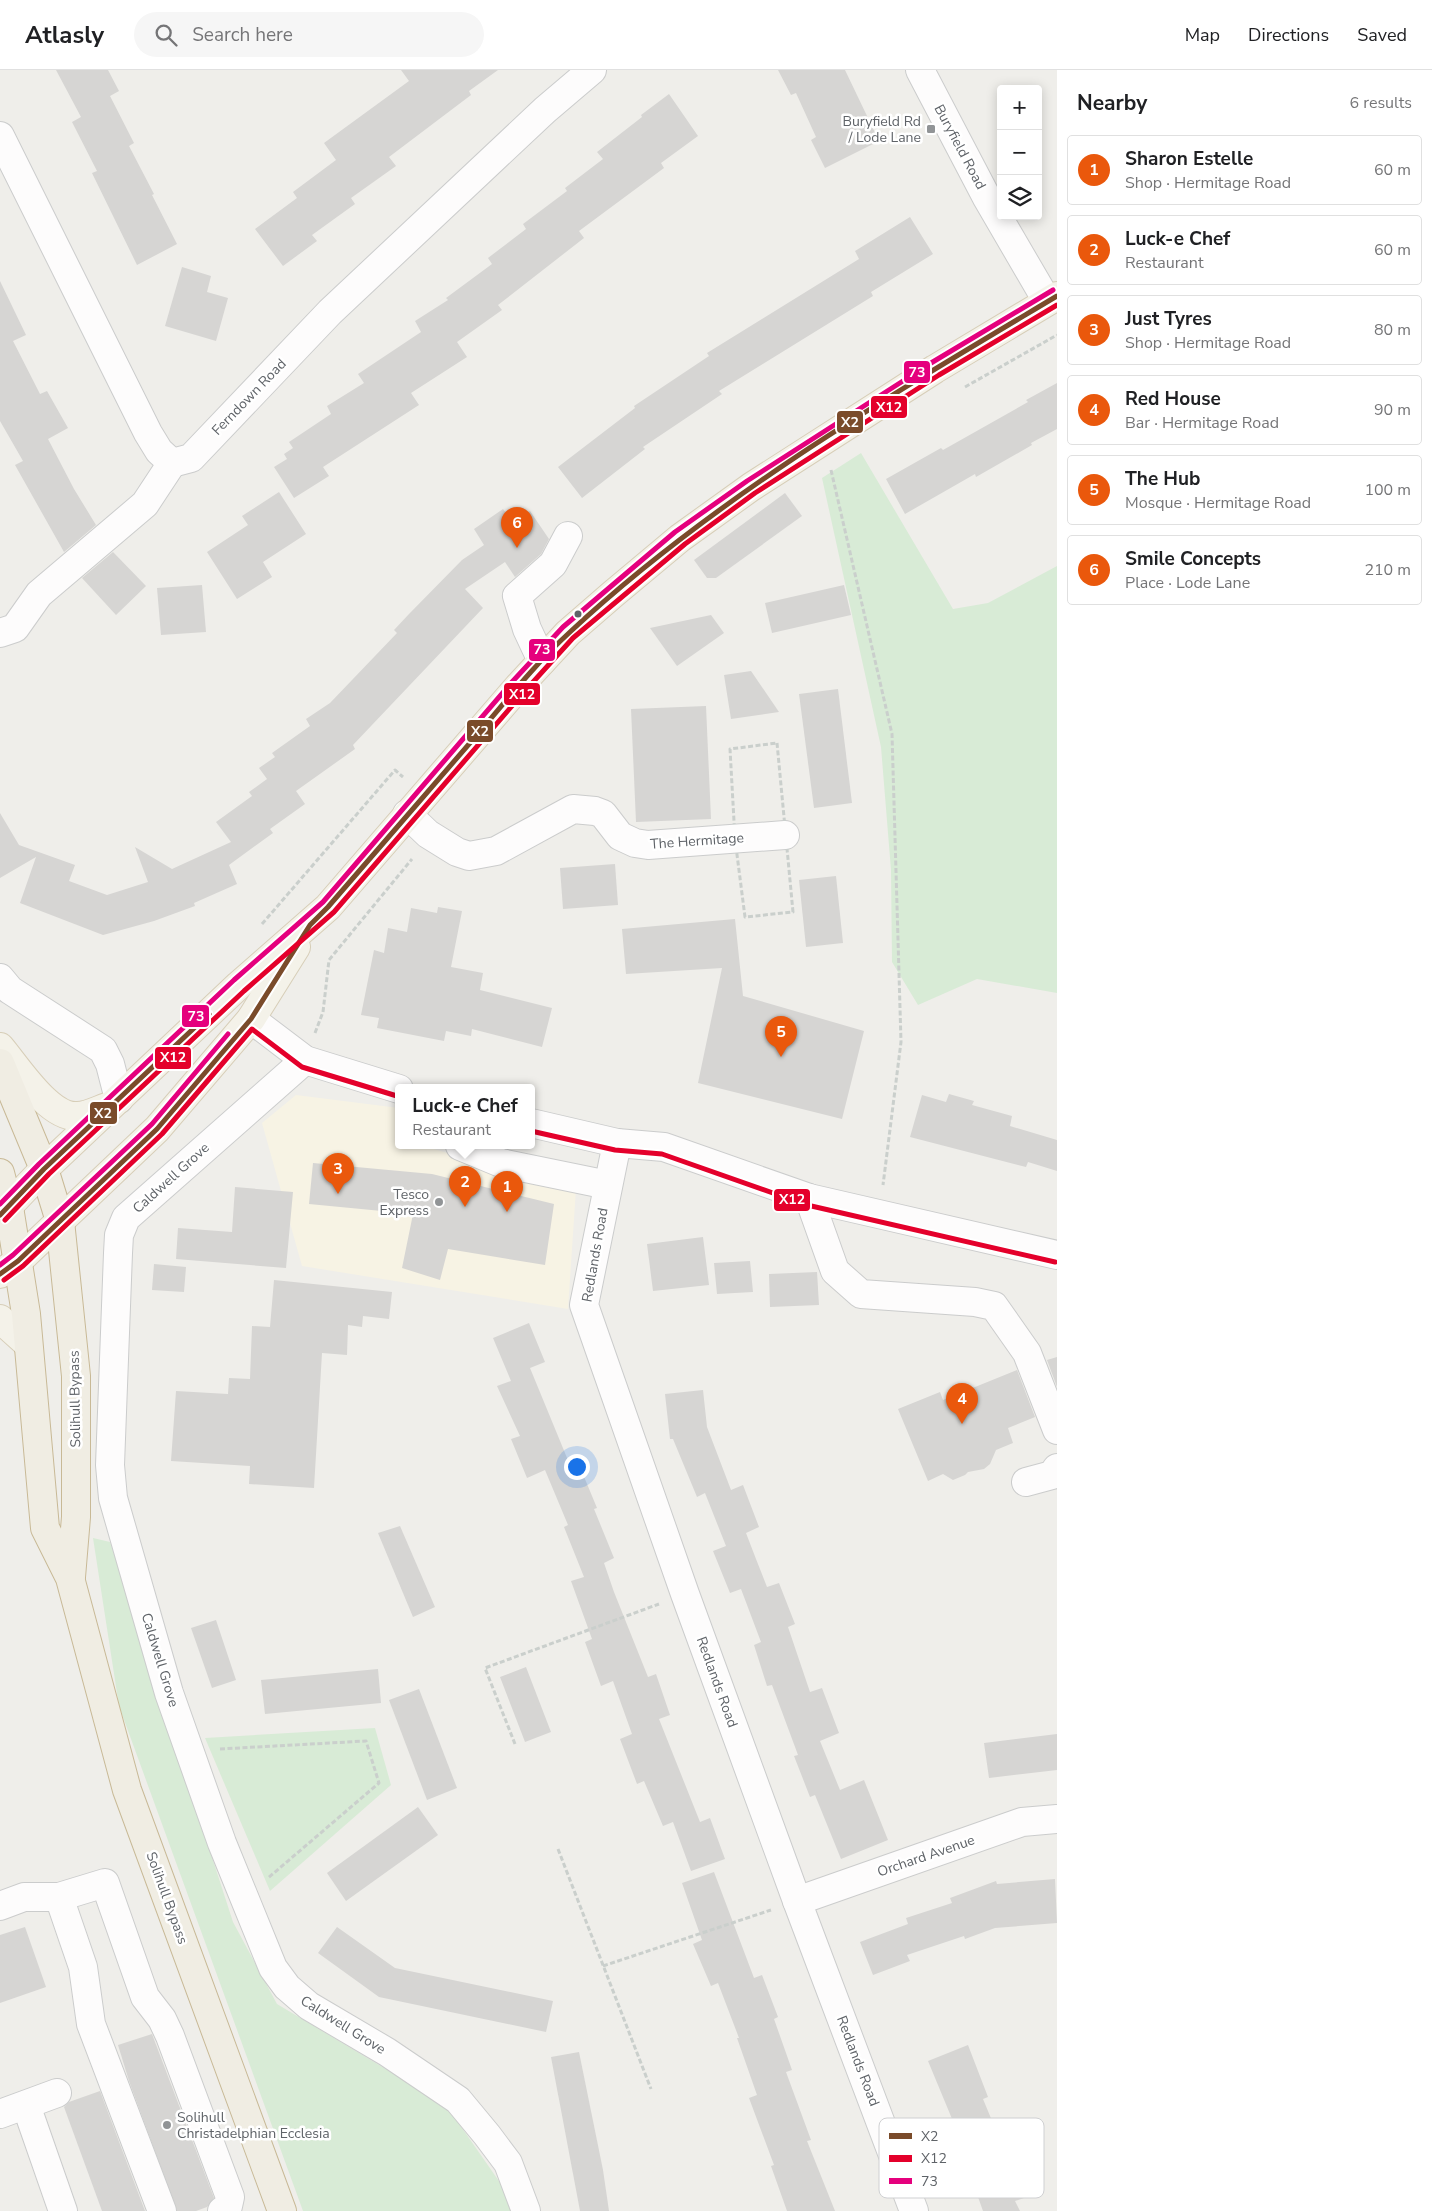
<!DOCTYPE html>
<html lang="en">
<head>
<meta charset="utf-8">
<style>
	:root { --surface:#fff; --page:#f6f6f6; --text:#202124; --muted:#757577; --line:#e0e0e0; --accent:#ea580c }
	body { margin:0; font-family:"Nunito Sans",sans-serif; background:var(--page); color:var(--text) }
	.controls { position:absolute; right:15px; top:15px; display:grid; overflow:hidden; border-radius:5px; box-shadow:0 2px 12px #0003 }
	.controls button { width:45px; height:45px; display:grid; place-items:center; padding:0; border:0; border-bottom:1px solid var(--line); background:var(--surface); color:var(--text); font:25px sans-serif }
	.you { position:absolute; left:576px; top:1396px; width:18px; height:18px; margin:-12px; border:4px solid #fff; border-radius:50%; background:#1a73e8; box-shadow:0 0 0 8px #1a73e833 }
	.badge { display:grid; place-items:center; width:32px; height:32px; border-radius:50%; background:var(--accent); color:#fff; font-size:16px; font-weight:700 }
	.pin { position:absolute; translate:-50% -41px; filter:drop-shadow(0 1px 2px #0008) }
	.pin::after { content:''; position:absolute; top:26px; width:18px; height:15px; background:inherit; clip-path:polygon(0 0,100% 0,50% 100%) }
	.popup { position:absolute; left:395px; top:1014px; width:140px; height:65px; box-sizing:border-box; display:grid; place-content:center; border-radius:5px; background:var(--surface); filter:drop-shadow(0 1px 4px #0005); font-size:16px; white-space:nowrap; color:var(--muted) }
	.popup b { font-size:19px; color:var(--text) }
	.popup::after { content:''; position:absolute; left:50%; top:100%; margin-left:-10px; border:10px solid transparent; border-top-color:var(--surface) }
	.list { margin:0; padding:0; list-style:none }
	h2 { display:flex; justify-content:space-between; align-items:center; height:65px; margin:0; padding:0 20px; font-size:21px }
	h2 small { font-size:16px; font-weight:400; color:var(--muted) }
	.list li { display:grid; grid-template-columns:32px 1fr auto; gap:15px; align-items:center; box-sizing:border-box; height:70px; margin:0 10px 10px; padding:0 10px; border:1px solid var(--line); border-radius:5px }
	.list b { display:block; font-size:19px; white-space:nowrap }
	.list p { margin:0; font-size:16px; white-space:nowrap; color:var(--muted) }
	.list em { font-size:16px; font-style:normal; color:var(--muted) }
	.icon { flex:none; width:28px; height:28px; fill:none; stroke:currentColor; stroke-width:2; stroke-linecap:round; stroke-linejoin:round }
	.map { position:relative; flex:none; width:1057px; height:2141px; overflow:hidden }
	header { display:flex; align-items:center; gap:30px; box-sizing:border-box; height:70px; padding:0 25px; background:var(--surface); border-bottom:1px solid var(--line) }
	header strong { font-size:24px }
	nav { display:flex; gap:28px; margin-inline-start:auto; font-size:18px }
	.search { width:350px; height:45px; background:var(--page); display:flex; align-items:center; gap:12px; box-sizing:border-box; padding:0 18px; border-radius:28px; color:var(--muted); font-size:19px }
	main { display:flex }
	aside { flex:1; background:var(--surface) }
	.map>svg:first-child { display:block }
	.commercial { fill:#f7f3e4 }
	.green { fill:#d8ebd6 }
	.building { fill:#d6d5d3 }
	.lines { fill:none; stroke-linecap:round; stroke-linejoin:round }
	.minor-casing { stroke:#cbcccc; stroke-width:30 }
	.major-casing { stroke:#d7ceb8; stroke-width:30 }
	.highway-casing { stroke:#c8b996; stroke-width:30 }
	.path { stroke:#cacfcc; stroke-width:3; stroke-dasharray:5 2.5; stroke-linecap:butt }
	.minor { stroke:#fdfcfc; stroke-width:28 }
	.major { stroke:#f4f2e9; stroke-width:28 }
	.highway { stroke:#f0ede3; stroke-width:28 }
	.bus-1-casing { stroke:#fff; stroke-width:9 }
	.bus-2-casing { stroke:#fff; stroke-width:9 }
	.bus-3-casing { stroke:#fff; stroke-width:9 }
	.bus-1 { stroke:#7a4b2a; stroke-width:5 }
	.bus-2 { stroke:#e4002b; stroke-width:5 }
	.bus-3 { stroke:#e5007d; stroke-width:5 }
	.poi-dot { fill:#919496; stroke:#fff; stroke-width:2 }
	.bus-dot { fill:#5f6368; stroke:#fff; stroke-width:2 }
	.labels { text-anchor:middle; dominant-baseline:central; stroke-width:5; stroke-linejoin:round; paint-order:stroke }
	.poi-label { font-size:14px; fill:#5f6368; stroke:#fff; text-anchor:end }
	.street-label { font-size:14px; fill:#5f6368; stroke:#fff }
	.key { fill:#fff; stroke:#cfd0d2; stroke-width:1 }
	.key-label { font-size:14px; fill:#5f6368 }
	.line-badge { stroke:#fff; stroke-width:2 }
	.badge-label { font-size:14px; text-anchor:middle; font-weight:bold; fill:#fff }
</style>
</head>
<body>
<header>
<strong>Atlasly</strong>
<div class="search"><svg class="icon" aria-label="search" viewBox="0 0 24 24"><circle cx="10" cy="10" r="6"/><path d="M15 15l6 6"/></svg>Search here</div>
<nav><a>Map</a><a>Directions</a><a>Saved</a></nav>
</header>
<main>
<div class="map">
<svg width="1057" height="2141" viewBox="0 0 1057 2141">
	<rect width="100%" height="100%" fill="#efeeea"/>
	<polygon class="commercial" points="296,1025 399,1038 399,1076 430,1076 430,1078 576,1119 568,1239 302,1196 262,1053"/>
	<g class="green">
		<polygon points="861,383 953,539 988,533 1057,496 1057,923 977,909 918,935 892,892 891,800 881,677 822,408"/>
		<polygon points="93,1468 110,1472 233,1852 277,1934 446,2035 512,2130 516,2141 303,2141 119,1636"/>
		<polygon points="375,1658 391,1715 270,1821 205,1668"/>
	</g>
	<g class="building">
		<polygon points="56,0 108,0 119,21 110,26 134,73 129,76 154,124 152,125 177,174 137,195 92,103 97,101 72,52 81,47"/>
		<polygon points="401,0 498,0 469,21 471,25 389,87 396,96 351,128 355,134 312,165 317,171 283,196 255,159 297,128 293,122 336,90 324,73 409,11"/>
		<polygon points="778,0 845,0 879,71 825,98 811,70 816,67 796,23 791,25"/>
		<polygon points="669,24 698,66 661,93 664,98 579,161 584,168 498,235 502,240 457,272 467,287 411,323 419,335 323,397 329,406 294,428 274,397 287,389 284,384 293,378 289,372 331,344 327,336 364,313 358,304 421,262 415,251 448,230 446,228 492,194 488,188 526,159 523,154 567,121 565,118 603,89 597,82 642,47 641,45"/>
		<polygon points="910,147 933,184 871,222 873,226 719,321 722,324 643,377 645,379 582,428 558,397 635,338 634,336 709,286 707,283 859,189 855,181"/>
		<polygon points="182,197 211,206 207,222 228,228 216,271 165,256"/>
		<polygon points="0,211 26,265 13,271 40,324 47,321 68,358 48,369 74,419 96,455 64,482 15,395 23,391 0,351"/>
		<polygon points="1057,313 1057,359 1031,373 1032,375 976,407 975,404 905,444 886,409 941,378 943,380 1028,332 1026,330"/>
		<polygon points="279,422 306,464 263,492 272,507 237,529 207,482 248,455 242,446"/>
		<polygon points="785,423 802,446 716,508 707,508 694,490"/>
		<polygon points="503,439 513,452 530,441 549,469 541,484 515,507 505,492 465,519 483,538 353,675 355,679 296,721 305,734 270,759 273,763 229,795 237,814 194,833 195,836 154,851 103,865 20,833 36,787 0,808 0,743 19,775 75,795 69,811 107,825 148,812 135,777 172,799 231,772 216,752 252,726 249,722 267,709 259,698 275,687 272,683 310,656 306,649 330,633 397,563 394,560 409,544 462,490 484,475 474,459"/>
		<polygon points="113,482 146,516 116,545 82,508"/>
		<polygon points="202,515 206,562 161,565 157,518"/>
		<polygon points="844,515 851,545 772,563 765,533"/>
		<polygon points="711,545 724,563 677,596 650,558"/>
		<polygon points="751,601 779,642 731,649 724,605"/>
		<polygon points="838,619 852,733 814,738 799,624"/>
		<polygon points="706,636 711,749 636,752 631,639"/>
		<polygon points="615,794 618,835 563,839 560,798"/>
		<polygon points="836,806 843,873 806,877 799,810"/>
		<polygon points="438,837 462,841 451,897 483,903 480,920 552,938 542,977 472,959 471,966 446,961 444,971 377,958 379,948 361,945 374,880 384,883 388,858 407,862 411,838 437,843"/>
		<polygon points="735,849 743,926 864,961 842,1049 698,1013 722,898 626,904 622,859"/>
		<polygon points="949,1024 974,1031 972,1035 1012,1046 1010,1056 1057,1070 1057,1101 1028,1092 1026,1097 910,1067 922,1025 946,1032"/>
		<polygon points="313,1093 432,1104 554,1134 545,1195 448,1179 440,1210 402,1198 413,1144 309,1134"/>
		<polygon points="235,1117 293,1122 286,1198 176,1189 178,1158 232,1162"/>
		<polygon points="703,1167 709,1215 653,1221 647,1174"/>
		<polygon points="750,1191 753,1222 717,1224 714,1193"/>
		<polygon points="154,1194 186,1197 184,1222 152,1220"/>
		<polygon points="817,1202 819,1235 770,1237 769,1204"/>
		<polygon points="274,1210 392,1222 389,1249 363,1246 362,1257 348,1255 347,1285 322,1283 314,1418 249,1414 250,1396 171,1391 176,1321 228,1324 229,1308 250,1309 252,1256 270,1257"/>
		<polygon points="529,1253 545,1292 530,1298 572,1400 580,1397 597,1438 594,1439 614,1488 604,1493 614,1522 648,1607 656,1604 670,1645 659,1649 700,1752 710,1748 725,1789 691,1801 673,1752 663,1756 644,1711 637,1714 620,1669 632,1664 613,1611 601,1616 585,1572 592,1569 571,1511 584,1507 564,1457 568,1455 545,1400 527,1408 511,1369 520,1366 497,1316 511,1311 493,1268"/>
		<polygon points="1057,1287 1057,1317 1047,1290"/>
		<polygon points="1017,1300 1035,1347 1008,1358 1013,1373 996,1380 990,1394 984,1399 968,1402 965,1405 953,1410 943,1404 928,1411 898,1339 940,1322 943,1330"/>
		<polygon points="703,1320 707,1357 731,1420 743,1415 759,1457 746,1463 756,1489 767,1517 779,1513 795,1554 788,1557 810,1622 822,1618 839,1663 820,1671 840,1720 864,1710 888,1770 841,1789 815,1725 810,1727 794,1686 798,1685 772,1615 767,1616 754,1575 761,1572 741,1519 730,1523 713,1481 726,1476 705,1423 697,1427 673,1369 670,1369 665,1324"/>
		<polygon points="400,1456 435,1537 413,1547 378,1463"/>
		<polygon points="216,1550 236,1610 212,1618 191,1558"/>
		<polygon points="526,1597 551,1662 525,1672 500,1607"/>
		<polygon points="378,1599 381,1633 265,1644 261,1610"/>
		<polygon points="419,1619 457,1718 427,1730 389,1630"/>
		<polygon points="1057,1664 1057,1700 989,1708 984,1673"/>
		<polygon points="418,1737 438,1765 346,1831 327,1803"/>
		<polygon points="714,1802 754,1908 762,1905 778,1947 774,1949 792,2000 786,2002 811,2070 807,2071 835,2141 787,2141 771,2096 774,2095 749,2028 757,2025 737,1968 739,1968 718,1913 711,1916 693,1874 702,1870 682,1813"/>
		<polygon points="1055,1809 1057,1853 995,1858 965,1869 964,1866 907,1885 910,1891 873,1905 860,1872 908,1854 906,1848 952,1833 950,1828 996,1811 997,1814"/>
		<polygon points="25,1857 46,1917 0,1933 0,1865"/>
		<polygon points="337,1857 395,1898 553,1931 546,1962 379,1927 318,1883"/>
		<polygon points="152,1964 214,2128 207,2137 196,2141 177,2141 129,2011 118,1975"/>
		<polygon points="968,1975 988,2027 983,2029 1024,2128 1015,2131 1020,2141 983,2141 968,2099 972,2097 928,1991"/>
		<polygon points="579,1982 603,2100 609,2141 580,2141 551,1987"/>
		<polygon points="100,2021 145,2141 102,2141 64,2037 69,2032"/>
	</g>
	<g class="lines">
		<g class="minor-casing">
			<g id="minor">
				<polyline points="920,0 987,128 1047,231"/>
				<polyline points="0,66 148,363 159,381 172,393 191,388 330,242 545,40 592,0"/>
				<polyline points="0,563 15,558 39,524 145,434 172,393"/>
				<polyline points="542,591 527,559 517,526 553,494 568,466"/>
				<polyline points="407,744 428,764 457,782 469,786 496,781 573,739 595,741 603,744 620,766 635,773 648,775 785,765"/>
				<polyline points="0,908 10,920 103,980 110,994 119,1029"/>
				<polyline points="251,949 305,990 399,1019"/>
				<polyline points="305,990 126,1148 119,1165 118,1183 110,1395 113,1428 169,1623 222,1773 273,1898 287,1917 309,1936 387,1982 458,2030 487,2065 508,2093 526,2141"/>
				<polyline points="531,1053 617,1073 664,1077 809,1128 1057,1185"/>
				<polyline points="617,1073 584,1235 685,1524 797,1831 914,2141"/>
				<polyline points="460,1076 501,1093 608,1115"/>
				<polyline points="809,1128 835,1201 861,1224 975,1232 994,1236 1027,1283 1057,1360"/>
				<polyline points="1026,1412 1052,1405 1057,1398"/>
				<polyline points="59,1827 83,1897 91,1954 162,2141"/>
				<polyline points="797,1831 1022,1752 1057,1749"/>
				<polyline points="0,1836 24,1827 59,1827 105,1813 145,1927 162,1949 170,1966 230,2127 228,2136 222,2141"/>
				<polyline points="26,2035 63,2141"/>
				<polyline points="0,2044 57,2023"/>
			</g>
		</g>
		<g class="major-casing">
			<g id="major">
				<path d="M0,977C17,997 49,1048 77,1046C87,1046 98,1040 107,1037"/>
				<polyline points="0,1145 44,1099 239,915 328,837 518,617 568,563 613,524 680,468 751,417 935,299 1057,226"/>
				<polyline points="0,1204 18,1191 157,1059 251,949 296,877"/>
				<polyline points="0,1249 28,1274"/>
			</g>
		</g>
		<g class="highway-casing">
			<g id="highway">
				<polyline points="0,993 44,1099 60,1151 76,1306 76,1447 71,1507"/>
				<polyline points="0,1103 9,1137 26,1244 45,1458 70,1508 127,1720 282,2141"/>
			</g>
		</g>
		<g class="path">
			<polyline points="965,317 1057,265"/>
			<polyline points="831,400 892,664 901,972 883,1115"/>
			<polygon points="777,673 793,842 745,847 735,769 730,679"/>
			<polyline points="262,854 395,700 403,707"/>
			<polyline points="315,963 323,942 329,890 412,789"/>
			<polyline points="515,1674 485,1598 659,1534"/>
			<polyline points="220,1679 366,1671 379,1713 268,1808"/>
			<polyline points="558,1779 651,2019"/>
			<polyline points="603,1896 771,1840"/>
		</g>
		<use href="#minor" class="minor"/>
		<use href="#major" class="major"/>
		<use href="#highway" class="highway"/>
		<g class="bus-1-casing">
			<g id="bus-1">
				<polyline points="0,1145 44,1099 209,944"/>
				<path d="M0,1204L18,1191L157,1059L251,949L310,855L328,837C377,780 427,723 476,666C506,631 536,593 570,562C715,427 888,327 1057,226"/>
			</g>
		</g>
		<g class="bus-2-casing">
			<g id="bus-2">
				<polyline points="531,1061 615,1080 662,1084 807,1135 1055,1192"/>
				<polyline points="5,1150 49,1104 244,921 334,842 524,622 573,568 685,474 755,423 939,305 1057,235"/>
				<polyline points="4,1210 23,1196 162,1064 252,959 302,997 397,1026"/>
			</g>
		</g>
		<g class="bus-3-casing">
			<g id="bus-3">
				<polyline points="0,1134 39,1094 234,910 323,832 512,612 563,557 675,462 747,411 931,293 1053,220"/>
				<polyline points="0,1195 13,1185 152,1054 228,964"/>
			</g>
		</g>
		<use href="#bus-1" class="bus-1"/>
		<use href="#bus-2" class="bus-2"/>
		<use href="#bus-3" class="bus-3"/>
	</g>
	<g class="poi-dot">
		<rect x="926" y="54" width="10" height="10" rx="2.5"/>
		<circle cx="439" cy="1132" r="5"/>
		<circle cx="167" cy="2055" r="5"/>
	</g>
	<circle class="bus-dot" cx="578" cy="544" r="4.5"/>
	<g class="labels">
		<g class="poi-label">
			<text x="921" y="51">Buryfield Rd<tspan x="921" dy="16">/ Lode Lane</tspan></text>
			<text x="429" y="1124">Tesco<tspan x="429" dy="16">Express</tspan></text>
			<text x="177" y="2047" text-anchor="start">Solihull<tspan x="177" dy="16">Christadelphian Ecclesia</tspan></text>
		</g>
		<g class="street-label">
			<text transform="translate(960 77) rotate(62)">Buryfield Road</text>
			<text transform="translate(249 327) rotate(-46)">Ferndown Road</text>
			<text transform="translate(697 771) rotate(-4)">The Hermitage</text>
			<text transform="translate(171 1108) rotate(-42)">Caldwell Grove</text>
			<text transform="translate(595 1185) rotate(-80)">Redlands Road</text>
			<text transform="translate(75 1329) rotate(-91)">Solihull Bypass</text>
			<text transform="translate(160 1590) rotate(73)">Caldwell Grove</text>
			<text transform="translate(717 1612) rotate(70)">Redlands Road</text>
			<text transform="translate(926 1786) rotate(-19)">Orchard Avenue</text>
			<text transform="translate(167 1828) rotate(70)">Solihull Bypass</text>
			<text transform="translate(343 1955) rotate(32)">Caldwell Grove</text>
			<text transform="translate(858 1991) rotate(69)">Redlands Road</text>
		</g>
	</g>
	<rect x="879" y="2048" width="165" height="80" rx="8" class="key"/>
	<rect x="889" y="2063" width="23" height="6" fill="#7a4b2a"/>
	<rect x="889" y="2085" width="23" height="7" fill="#e4002b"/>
	<rect x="889" y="2108" width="23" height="6" fill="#e5007d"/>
	<g class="key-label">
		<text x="921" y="2071">X2</text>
		<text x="921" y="2093">X12</text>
		<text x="921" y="2116">73</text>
	</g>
	<g class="line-badge">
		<rect x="903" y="290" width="28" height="24" rx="5" fill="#e5007d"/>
		<rect x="870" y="325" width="38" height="24" rx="5" fill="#e4002b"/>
		<rect x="836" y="340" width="28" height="24" rx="5" fill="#7a4b2a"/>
		<rect x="528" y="568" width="28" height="24" rx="5" fill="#e5007d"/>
		<rect x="503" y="612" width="38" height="24" rx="5" fill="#e4002b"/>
		<rect x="466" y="649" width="28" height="24" rx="5" fill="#7a4b2a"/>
		<rect x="181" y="934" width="29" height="24" rx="5" fill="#e5007d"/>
		<rect x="154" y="976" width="38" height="24" rx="5" fill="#e4002b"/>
		<rect x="89" y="1031" width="29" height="24" rx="5" fill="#7a4b2a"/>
		<rect x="773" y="1118" width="38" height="24" rx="5" fill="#e4002b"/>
	</g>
	<g class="badge-label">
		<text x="917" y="307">73</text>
		<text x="889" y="342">X12</text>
		<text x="850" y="357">X2</text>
		<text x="542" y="584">73</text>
		<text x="522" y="629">X12</text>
		<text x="480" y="666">X2</text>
		<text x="196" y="951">73</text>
		<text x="173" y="992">X12</text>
		<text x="103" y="1048">X2</text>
		<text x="792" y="1134">X12</text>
	</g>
</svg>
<div class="controls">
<button>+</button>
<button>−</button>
<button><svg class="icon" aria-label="layers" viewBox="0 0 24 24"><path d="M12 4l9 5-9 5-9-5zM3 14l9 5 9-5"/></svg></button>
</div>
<div class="you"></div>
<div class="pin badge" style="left:507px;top:1142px">1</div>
<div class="pin badge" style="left:465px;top:1137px">2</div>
<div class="popup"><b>Luck-e Chef</b>Restaurant</div>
<div class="pin badge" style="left:338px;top:1124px">3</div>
<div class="pin badge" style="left:962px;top:1354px">4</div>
<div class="pin badge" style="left:781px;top:987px">5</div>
<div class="pin badge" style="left:517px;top:478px">6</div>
</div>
<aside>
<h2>Nearby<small>6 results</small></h2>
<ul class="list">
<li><span class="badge">1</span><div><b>Sharon Estelle</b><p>Shop · Hermitage Road</p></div><em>60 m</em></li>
<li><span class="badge">2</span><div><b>Luck-e Chef</b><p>Restaurant</p></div><em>60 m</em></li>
<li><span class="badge">3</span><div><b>Just Tyres</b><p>Shop · Hermitage Road</p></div><em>80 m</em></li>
<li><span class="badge">4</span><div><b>Red House</b><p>Bar · Hermitage Road</p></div><em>90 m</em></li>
<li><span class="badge">5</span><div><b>The Hub</b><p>Mosque · Hermitage Road</p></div><em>100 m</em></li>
<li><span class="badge">6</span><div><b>Smile Concepts</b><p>Place · Lode Lane</p></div><em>210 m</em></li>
</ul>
</aside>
</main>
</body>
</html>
